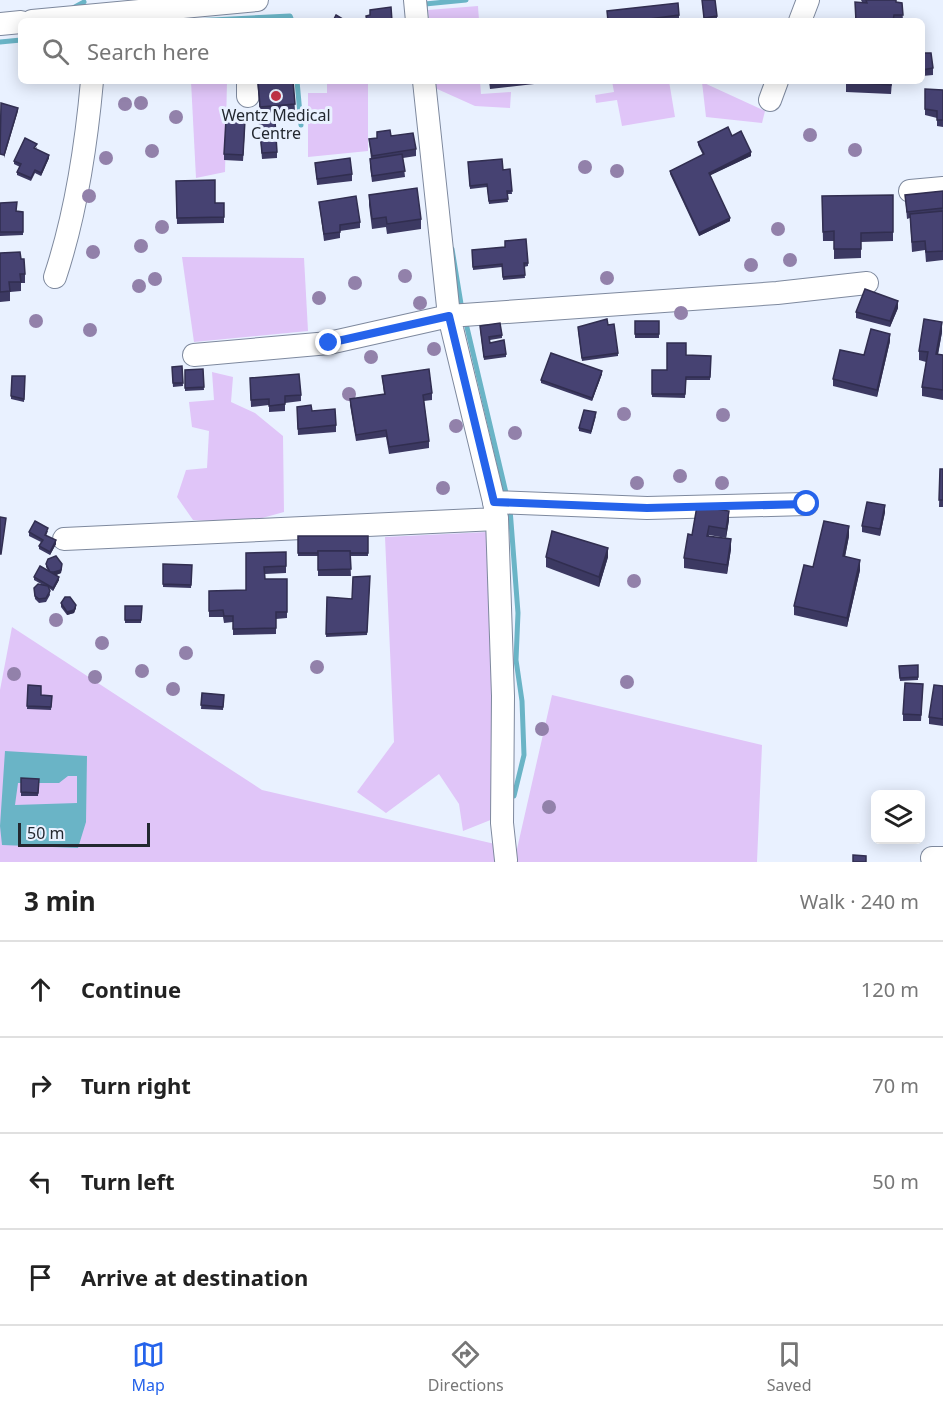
<!DOCTYPE html>
<html lang="en">
<head>
<meta charset="utf-8">
<style>
	:root { --surface:#fff; --page:#f2f2f2; --text:#222; --muted:#767676; --line:#e0e0e0; --accent:#2563eb }
	body { margin:0; font-family:"Noto Sans",sans-serif; background:var(--page); color:var(--text) }
	.controls { position:absolute; right:18px; bottom:18px; display:grid; overflow:hidden; border-radius:9px; box-shadow:0 3px 15px #0003 }
	.controls button { width:54px; height:54px; display:grid; place-items:center; padding:0; border:0; border-bottom:2px solid var(--line); background:var(--surface); color:var(--text); font:30px sans-serif }
	.scale { position:absolute; left:18px; bottom:15px; width:132px; box-sizing:border-box; padding-left:6px; border:3px solid #232830; border-top:0; font-size:16px; line-height:21px; white-space:nowrap; color:#232830; -webkit-text-stroke:4px #e9f1ff; paint-order:stroke }
	.stop { position:absolute; width:18px; height:18px; margin:-14px; border:4px solid #2563eb; border-radius:50%; background:#fff }
	.stop.end { background:#2563eb; border-color:#fff; box-shadow:0 2px 6px #0008 }
	.list { margin:0; padding:0; list-style:none }
	h2 { display:flex; justify-content:space-between; align-items:center; height:78px; margin:0; padding:0 24px; font-size:26px }
	h2 small { font-size:20px; font-weight:400; color:var(--muted) }
	.list li { display:grid; grid-template-columns:39px 1fr auto; gap:18px; align-items:center; box-sizing:border-box; height:96px; padding:0 24px; border-top:2px solid var(--line) }
	.list b { display:block; font-size:22px; white-space:nowrap }
	.list em { font-size:20px; font-style:normal; color:var(--muted) }
	.icon { flex:none; width:33px; height:33px; fill:none; stroke:currentColor; stroke-width:2; stroke-linecap:round; stroke-linejoin:round }
	.map { position:relative; flex:none; width:943px; height:862px; overflow:hidden }
	.search { position:absolute; background:var(--surface); box-shadow:0 3px 15px #0003; left:18px; right:18px; top:18px; height:66px; display:flex; align-items:center; gap:15px; box-sizing:border-box; padding:0 21px; border-radius:9px; color:var(--muted); font-size:22px }
	.sheet { height:462px; background:var(--surface) }
	nav { display:flex; justify-content:space-around; align-items:center; box-sizing:border-box; height:84px; border-top:2px solid var(--line); background:var(--surface); font-size:16px; color:var(--muted) }
	nav a { display:grid; justify-items:center; gap:3px }
	nav .on { color:var(--accent) }
	.map>svg:first-child { display:block }
	.green { fill:#e0c5f8 }
	.water { fill:#6ab4c6; fill-rule:evenodd }
	.lines { fill:none; stroke-linecap:round; stroke-linejoin:round }
	.stream { stroke:#6ab4c6; stroke-width:5 }
	.minor-casing { stroke:#7e899e; stroke-width:24 }
	.minor { stroke:#fff; stroke-width:22 }
	.tree { fill:#9281aa }
	.wall { fill:#3c3962 }
	.shaded-wall { fill:#312e50 }
	.building { fill:#464272; stroke:#312e50; stroke-width:1.5 }
	.route { stroke:#2563eb; stroke-width:8 }
	.poi-dot { fill:#c23245; stroke:#e9f1ff; stroke-width:2 }
	.labels { text-anchor:middle; dominant-baseline:central; stroke-width:6; stroke-linejoin:round; paint-order:stroke }
	.poi-label { font-size:16px; fill:#232830; stroke:#e9f1ff }
</style>
</head>
<body>
<div class="map">
<svg width="943" height="862" viewBox="0 0 943 862">
	<rect width="100%" height="100%" fill="#e9f1ff"/>
	<g class="green">
		<polygon points="478,6 479,21 429,21 428,10"/>
		<polygon points="191,81 227,81 225,172 196,178"/>
		<polygon points="327,81 368,81 368,151 308,157 308,93 327,93"/>
		<polygon points="434,81 480,81 481,94 511,92 510,108 475,106 435,88"/>
		<polygon points="612,81 669,81 675,117 622,126 617,100 596,103 595,95 614,92"/>
		<polygon points="702,82 765,111 762,123 706,117"/>
		<polygon points="182,257 304,258 308,331 194,342"/>
		<polygon points="212,372 233,377 231,402 255,413 283,436 284,512 244,523 193,520 177,497 186,470 207,468 209,431 192,427 189,402 214,400"/>
		<polygon points="487,532 496,758 493,819 463,831 459,804 439,774 386,813 357,792 394,742 385,537"/>
		<polygon points="12,627 262,790 517,849 552,695 762,745 757,862 0,862 0,690"/>
	</g>
	<path class="water" d="M5,751L87,756L86,822L78,848L2,845L0,826ZM68,776H77V803L15,805L18,783H59Z"/>
	<g class="lines">
		<g class="stream">
			<polyline points="73,8 84,2"/>
			<polyline points="425,9 425,4 466,0"/>
			<polyline points="193,21 290,16 292,21"/>
			<polyline points="0,42 21,40"/>
			<polyline points="297,81 301,125"/>
			<polyline points="452,249 462,310"/>
			<polyline points="465,319 507,497"/>
			<polyline points="510,509 518,613 516,660 522,701 524,755 514,796"/>
		</g>
		<g class="minor-casing">
			<g id="minor">
				<polyline points="415,0 417,21"/>
				<polyline points="32,21 257,0"/>
				<polyline points="800,21 808,0"/>
				<polyline points="0,24 21,22"/>
				<polyline points="248,81 248,96"/>
				<polyline points="770,100 777,81"/>
				<polyline points="910,191 943,188"/>
				<path d="M55,277C76,214 86,148 92,81"/>
				<polyline points="194,355 329,343 449,316 424,81"/>
				<polyline points="807,504 647,508 494,502 449,316 777,293 867,283"/>
				<polyline points="497,519 503,696 502,823 506,860"/>
				<polyline points="64,539 497,519 494,502"/>
				<polyline points="932,858 943,858"/>
			</g>
		</g>
		<use href="#minor" class="minor"/>
	</g>
	<g class="tree">
		<circle cx="141" cy="103" r="7"/>
		<circle cx="125" cy="104" r="7"/>
		<circle cx="176" cy="117" r="7"/>
		<circle cx="810" cy="135" r="7"/>
		<circle cx="855" cy="150" r="7"/>
		<circle cx="152" cy="151" r="7"/>
		<circle cx="106" cy="158" r="7"/>
		<circle cx="585" cy="167" r="7"/>
		<circle cx="617" cy="171" r="7"/>
		<circle cx="89" cy="196" r="7"/>
		<circle cx="162" cy="227" r="7"/>
		<circle cx="778" cy="229" r="7"/>
		<circle cx="141" cy="246" r="7"/>
		<circle cx="93" cy="252" r="7"/>
		<circle cx="790" cy="260" r="7"/>
		<circle cx="751" cy="265" r="7"/>
		<circle cx="405" cy="276" r="7"/>
		<circle cx="607" cy="278" r="7"/>
		<circle cx="155" cy="279" r="7"/>
		<circle cx="355" cy="283" r="7"/>
		<circle cx="139" cy="286" r="7"/>
		<circle cx="319" cy="298" r="7"/>
		<circle cx="420" cy="303" r="7"/>
		<circle cx="681" cy="313" r="7"/>
		<circle cx="36" cy="321" r="7"/>
		<circle cx="90" cy="330" r="7"/>
		<circle cx="434" cy="349" r="7"/>
		<circle cx="371" cy="357" r="7"/>
		<circle cx="349" cy="394" r="7"/>
		<circle cx="624" cy="414" r="7"/>
		<circle cx="723" cy="415" r="7"/>
		<circle cx="456" cy="426" r="7"/>
		<circle cx="515" cy="433" r="7"/>
		<circle cx="680" cy="476" r="7"/>
		<circle cx="637" cy="483" r="7"/>
		<circle cx="722" cy="483" r="7"/>
		<circle cx="443" cy="488" r="7"/>
		<circle cx="634" cy="581" r="7"/>
		<circle cx="56" cy="620" r="7"/>
		<circle cx="102" cy="643" r="7"/>
		<circle cx="186" cy="653" r="7"/>
		<circle cx="317" cy="667" r="7"/>
		<circle cx="142" cy="671" r="7"/>
		<circle cx="14" cy="674" r="7"/>
		<circle cx="95" cy="677" r="7"/>
		<circle cx="627" cy="682" r="7"/>
		<circle cx="173" cy="689" r="7"/>
		<circle cx="542" cy="729" r="7"/>
		<circle cx="549" cy="807" r="7"/>
	</g>
	<g class="wall">
		<polygon points="702,0 717,16 717,20 704,21"/>
		<polygon points="861,0 896,0 896,2 902,3 903,21 855,21 855,2 862,2"/>
		<polygon points="607,11 679,15 679,21 607,21"/>
		<polygon points="922,53 933,68 933,75 922,76"/>
		<polygon points="257,81 293,81 295,111 260,113"/>
		<polygon points="489,81 543,81 543,83 490,89"/>
		<polygon points="846,81 892,81 891,94 846,92"/>
		<polygon points="925,89 943,90 943,127 937,126 937,118 925,115"/>
		<polygon points="259,122 277,152 277,158 262,159"/>
		<polygon points="245,127 243,161 224,160 224,154"/>
		<polygon points="377,132 391,136 416,149 416,156 403,158 405,177 372,182 370,166 370,159 371,159 369,139 377,138"/>
		<polygon points="732,136 751,156 710,175 730,221 699,236 670,174 670,171 703,155 698,145 698,142"/>
		<polygon points="37,147 36,149 49,158 41,176 35,173 31,181 17,175 17,172 20,167 14,164 14,161"/>
		<polygon points="468,162 503,170 510,169 512,194 507,194 508,202 489,204 487,187 470,189"/>
		<polygon points="315,163 352,174 352,181 317,185"/>
		<polygon points="176,181 215,203 224,203 224,223 177,224"/>
		<polygon points="943,191 943,260 926,262 925,250 912,252 910,218 907,219 905,195"/>
		<polygon points="369,195 421,219 421,229 387,234 386,227 372,229 369,205"/>
		<polygon points="893,195 893,241 861,242 861,258 834,259 834,241 823,241 822,196"/>
		<polygon points="319,202 360,222 360,228 340,231 340,238 324,241"/>
		<polygon points="0,203 17,211 23,212 23,235 0,236"/>
		<polygon points="505,247 528,263 528,266 524,267 525,278 503,280 502,267 473,270 472,250"/>
		<polygon points="0,253 21,259 25,274 25,283 21,283 21,291 10,292 10,301 0,302"/>
		<polygon points="898,308 890,327 856,318 856,312"/>
		<rect x="635" y="321" width="24" height="17"/>
		<polygon points="608,325 618,353 618,356 582,361 578,330"/>
		<polygon points="480,329 502,335 502,338 490,340 490,343 506,354 506,357 484,360"/>
		<polygon points="942,332 938,355 943,355 943,400 922,396 922,387 926,362 919,360 919,351"/>
		<polygon points="890,341 877,397 833,386 833,379 864,355"/>
		<polygon points="686,355 711,356 710,380 686,380 685,398 652,397 652,370 667,370"/>
		<polygon points="182,366 183,386 173,387 172,367"/>
		<polygon points="203,369 204,390 185,391 185,370"/>
		<polygon points="602,374 592,401 541,383 541,380"/>
		<polygon points="25,376 24,402 11,399 11,396"/>
		<polygon points="382,376 432,393 432,400 424,401 429,441 429,448 389,454 386,437 356,441 350,405 350,399 384,394"/>
		<polygon points="250,384 301,395 301,401 285,403 285,411 269,412 269,405 251,407"/>
		<polygon points="297,407 312,411 336,425 336,432 298,435"/>
		<polygon points="596,416 591,434 579,431 579,428"/>
		<polygon points="940,469 943,469 943,507 939,507"/>
		<polygon points="697,506 729,520 726,538 709,535 709,536 731,549 727,574 684,568 684,558 692,535"/>
		<polygon points="885,512 880,536 862,532 862,526"/>
		<polygon points="48,531 46,536 56,544 50,555 39,549 39,546 41,542 29,536 29,532"/>
		<polygon points="298,536 368,536 368,556 350,556 351,576 318,576 318,556 298,556"/>
		<polygon points="849,536 845,557 860,570 847,627 794,615 794,606 813,567"/>
		<polygon points="286,552 286,573 265,574 265,579 287,579 287,618 276,619 276,634 233,635 233,622 224,623 223,617 209,617 209,591 246,590 246,553"/>
		<polygon points="546,557 608,557 599,587 546,567"/>
		<polygon points="46,564 62,567 61,573 56,575 59,580 53,591 49,588 50,595 46,602 39,603 35,599 34,588 43,585 34,580 34,577 48,571 46,567"/>
		<polygon points="163,564 192,565 191,588 163,587"/>
		<polygon points="370,576 367,635 326,637 327,597 352,599"/>
		<polygon points="61,603 76,608 74,613 67,615 61,607"/>
		<polygon points="125,606 142,606 141,623 125,623"/>
		<polygon points="918,665 918,680 900,681 899,666"/>
		<polygon points="923,684 921,721 903,721 903,714"/>
		<polygon points="28,685 41,695 52,696 51,710 27,709"/>
		<polygon points="943,686 943,726 929,724 929,717"/>
		<polygon points="202,693 224,695 223,710 201,709"/>
		<polygon points="21,778 39,779 38,796 21,796"/>
	</g>
	<g class="shaded-wall">
		<polygon points="18,108 18,111 4,158 4,155"/>
		<polygon points="751,152 751,156 709,176 709,173"/>
		<polygon points="49,155 49,158 41,176 41,173"/>
		<polygon points="730,218 730,221 699,236 699,233"/>
		<polygon points="898,301 898,308 890,327 890,321"/>
		<polygon points="942,322 942,332 936,364 936,354"/>
		<polygon points="890,334 890,341 877,397 877,390"/>
		<polygon points="602,371 602,374 592,401 592,398"/>
		<polygon points="885,505 885,512 880,536 880,529"/>
		<polygon points="729,511 729,520 726,538 726,529"/>
		<polygon points="849,526 849,536 843,566 843,556"/>
		<polygon points="731,539 731,549 727,574 727,565"/>
		<polygon points="56,540 56,544 50,555 50,552"/>
		<polygon points="608,548 608,557 599,587 599,577"/>
		<polygon points="860,560 860,570 847,627 847,618"/>
		<polygon points="62,564 61,573 54,576 54,572"/>
		<polygon points="59,577 59,580 53,591 53,588"/>
		<polygon points="76,605 76,608 74,613 67,615 67,612"/>
	</g>
	<g class="building">
		<polygon points="702,0 715,0 717,16 704,18"/>
		<polygon points="866,0 896,0 896,2 902,3 903,15 894,15 893,21 856,21 855,2 867,3"/>
		<polygon points="678,3 679,15 650,19 650,21 608,21 607,11"/>
		<polygon points="391,7 392,21 367,21 366,16 370,15 370,10"/>
		<polygon points="336,15 346,21 333,21"/>
		<polygon points="922,53 931,53 933,68 922,70"/>
		<polygon points="258,81 293,81 295,104 260,107"/>
		<polygon points="846,81 891,81 891,85 846,82"/>
		<polygon points="925,89 943,90 943,120 937,120 937,111 925,109"/>
		<polygon points="1,103 18,108 4,155 0,154"/>
		<polygon points="226,119 245,120 243,155 224,154"/>
		<polygon points="275,121 277,152 262,153 259,122"/>
		<polygon points="728,127 732,136 741,131 751,152 709,173 730,218 699,233 670,171 704,154 698,142"/>
		<polygon points="390,130 391,136 413,133 416,149 372,156 369,139 377,138 377,132"/>
		<polygon points="25,138 37,144 34,148 49,155 41,173 35,170 31,178 17,172 21,164 14,161"/>
		<polygon points="402,154 405,171 372,176 370,159"/>
		<polygon points="350,158 352,174 317,179 315,163"/>
		<polygon points="502,159 503,170 510,169 512,191 507,191 508,199 489,201 487,184 470,186 468,162"/>
		<polygon points="215,180 215,203 224,203 224,217 177,218 176,181"/>
		<polygon points="417,188 421,219 387,224 386,217 372,219 369,195"/>
		<polygon points="943,191 943,208 907,212 905,195"/>
		<polygon points="893,195 893,232 861,233 861,249 834,249 834,231 823,232 822,196"/>
		<polygon points="356,196 360,222 340,225 340,232 324,234 319,202"/>
		<polygon points="17,202 16,211 23,212 23,232 0,232 0,203"/>
		<polygon points="943,211 943,251 926,252 925,241 912,242 910,214"/>
		<polygon points="526,239 528,263 524,263 525,275 503,277 502,264 473,267 472,250 505,247 505,241"/>
		<polygon points="20,252 21,259 24,259 25,274 20,274 21,282 9,282 10,291 0,292 0,253"/>
		<polygon points="865,289 898,301 890,321 856,312"/>
		<polygon points="607,319 608,325 614,324 618,353 582,358 578,327"/>
		<polygon points="924,319 942,322 936,354 943,355 943,390 922,387 928,352 919,351"/>
		<rect x="635" y="321" width="24" height="13"/>
		<polygon points="500,323 502,335 489,337 490,343 504,340 506,354 484,357 480,326"/>
		<polygon points="871,329 890,334 877,390 833,379 840,350 864,355"/>
		<polygon points="667,343 686,343 686,355 711,356 710,377 686,377 685,394 652,394 652,370 667,370"/>
		<polygon points="551,353 602,371 592,398 541,380"/>
		<polygon points="182,366 183,383 173,383 172,367"/>
		<polygon points="203,369 204,387 185,388 185,370"/>
		<polygon points="429,369 432,393 423,395 429,441 389,447 386,430 356,435 350,399 385,394 382,376"/>
		<polygon points="299,374 301,395 285,396 285,404 269,406 269,399 251,400 250,378"/>
		<polygon points="12,376 25,376 24,399 11,396"/>
		<polygon points="311,405 312,411 335,409 336,425 298,429 297,407"/>
		<polygon points="584,410 596,412 591,431 579,428"/>
		<polygon points="940,469 943,469 943,500 939,500"/>
		<polygon points="867,502 885,505 880,529 862,526"/>
		<polygon points="697,506 729,511 726,529 709,526 707,536 731,539 727,565 684,558 688,534 692,535"/>
		<polygon points="0,517 6,518 1,554 0,554"/>
		<polygon points="35,521 48,528 45,535 56,540 50,552 39,546 43,540 29,532"/>
		<polygon points="824,521 849,526 843,556 860,560 847,618 794,606 804,565 813,567"/>
		<polygon points="552,531 608,548 599,577 546,557"/>
		<polygon points="298,536 368,536 368,553 350,553 350,551 318,551 318,553 298,553"/>
		<polygon points="318,551 350,551 351,569 318,570"/>
		<polygon points="286,552 286,566 264,567 265,579 287,579 287,612 276,612 276,628 233,629 233,616 224,616 223,610 209,611 209,591 246,590 246,553"/>
		<polygon points="56,556 62,564 61,570 54,572 50,572 46,564 48,559"/>
		<polygon points="163,564 192,565 191,585 163,584"/>
		<polygon points="40,566 59,577 53,588 34,577"/>
		<polygon points="370,576 367,632 326,634 327,597 352,599 353,577"/>
		<polygon points="38,584 48,586 50,591 46,598 39,599 35,596 34,588"/>
		<polygon points="65,597 70,597 76,605 74,610 67,612 61,603"/>
		<polygon points="125,606 142,606 141,620 125,620"/>
		<polygon points="918,665 918,677 900,678 899,666"/>
		<polygon points="905,683 923,684 921,715 903,714"/>
		<polygon points="28,685 41,686 41,695 52,696 51,707 27,706"/>
		<polygon points="934,685 943,686 943,719 929,717"/>
		<polygon points="202,693 224,695 223,707 201,705"/>
		<polygon points="21,778 39,779 38,793 21,792"/>
		<polygon points="853,855 866,856 866,862 853,862"/>
	</g>
	<g class="lines">
		<polyline class="route" points="329,343 449,316 494,502 647,508 807,504"/>
	</g>
	<circle class="poi-dot" cx="276" cy="96" r="6"/>
	<g class="labels">
		<g class="poi-label">
			<text x="276" y="115">Wentz Medical<tspan x="276" dy="18">Centre</tspan></text>
		</g>
	</g>
</svg>
<div class="controls">
<button><svg class="icon" aria-label="layers" viewBox="0 0 24 24"><path d="M12 4l9 5-9 5-9-5zM3 14l9 5 9-5"/></svg></button>
</div>
<div class="scale">50 m</div>
<div class="stop" style="left:807px;top:504px"></div>
<div class="stop end" style="left:329px;top:343px"></div>
<div class="search"><svg class="icon" aria-label="search" viewBox="0 0 24 24"><circle cx="10" cy="10" r="6"/><path d="M15 15l6 6"/></svg>Search here</div>
</div>
<section class="sheet">
<h2>3 min<small>Walk · 240 m</small></h2>
<ul class="list">
<li><svg class="icon" aria-label="ahead" viewBox="0 0 24 24"><path d="M12 20V5M6 11l6-6 6 6"/></svg><div><b>Continue</b></div><em>120 m</em></li>
<li><svg class="icon" aria-label="right" viewBox="0 0 24 24"><path d="M7 20v-9h11M14 6l5 5-5 5"/></svg><div><b>Turn right</b></div><em>70 m</em></li>
<li><svg class="icon" aria-label="left" viewBox="0 0 24 24"><path d="M17 20v-9H6M10 6l-5 5 5 5"/></svg><div><b>Turn left</b></div><em>50 m</em></li>
<li><svg class="icon" aria-label="arrive" viewBox="0 0 24 24"><path d="M6 21V4h12l-3 4 3 4H6"/></svg><div><b>Arrive at destination</b></div></li>
</ul>
</section>
<nav>
<a class="on"><svg class="icon" aria-label="map" viewBox="0 0 24 24"><path d="M3 6l6-2 6 2 6-2v14l-6 2-6-2-6 2zM9 4v14M15 6v14"/></svg>Map</a>
<a><svg class="icon" aria-label="directions" viewBox="0 0 24 24"><path d="M12 3l9 9-9 9-9-9zM9 14v-3h6M13 9l2 2-2 2"/></svg>Directions</a>
<a><svg class="icon" aria-label="saved" viewBox="0 0 24 24"><path d="M7 4h10v16l-5-4-5 4z"/></svg>Saved</a>
</nav>
</body>
</html>
